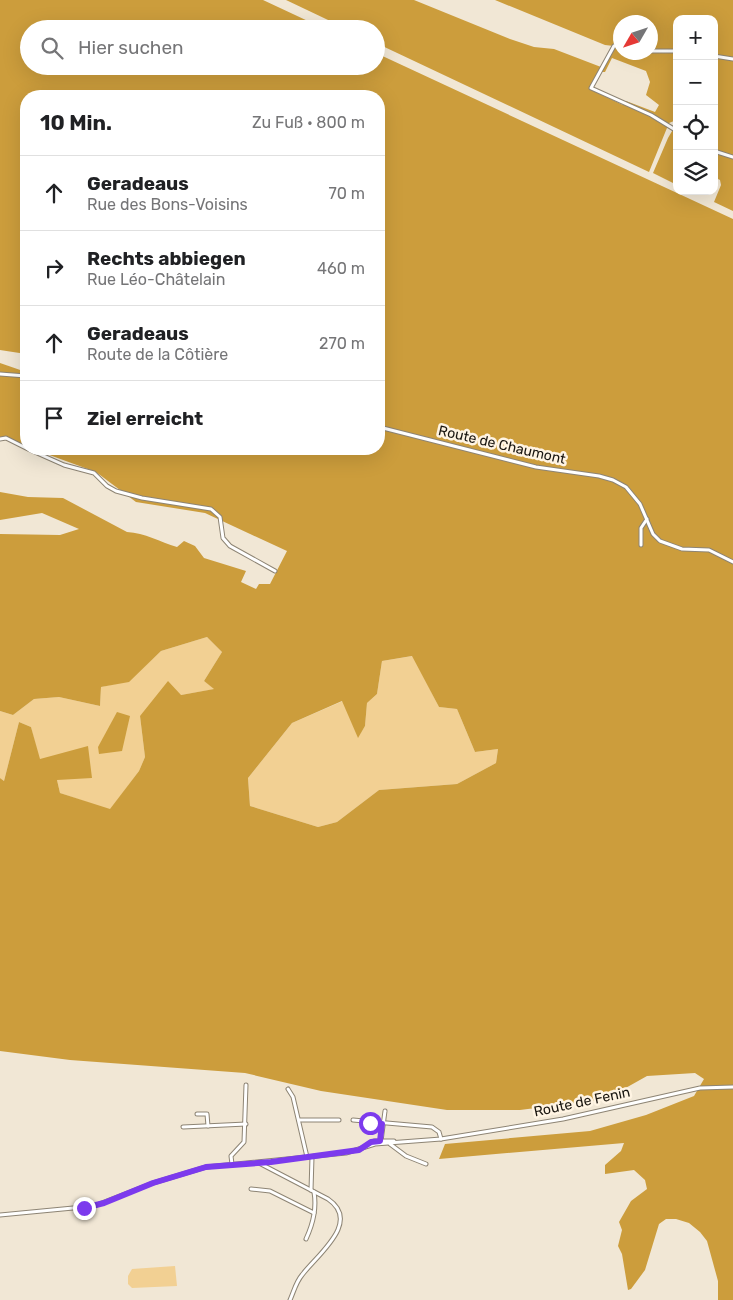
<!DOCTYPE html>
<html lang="de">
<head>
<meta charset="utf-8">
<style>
	:root { --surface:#fff; --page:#f2f2f2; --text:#202124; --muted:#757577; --line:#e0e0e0 }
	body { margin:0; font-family:Rubik,sans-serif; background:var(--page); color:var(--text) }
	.controls { position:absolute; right:15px; top:15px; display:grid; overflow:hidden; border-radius:10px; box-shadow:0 5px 20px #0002 }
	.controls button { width:45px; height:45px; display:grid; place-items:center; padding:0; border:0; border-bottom:1px solid var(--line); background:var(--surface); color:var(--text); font:25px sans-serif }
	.compass { position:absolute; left:613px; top:15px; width:45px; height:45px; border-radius:50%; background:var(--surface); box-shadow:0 5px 20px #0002; rotate:231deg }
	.stop { position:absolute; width:15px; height:15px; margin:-11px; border:4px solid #7c3aed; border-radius:50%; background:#fff }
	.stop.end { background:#7c3aed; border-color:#fff; box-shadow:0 1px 5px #0008 }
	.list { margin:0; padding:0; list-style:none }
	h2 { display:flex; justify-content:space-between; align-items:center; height:65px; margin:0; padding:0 20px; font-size:21px }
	h2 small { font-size:16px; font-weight:400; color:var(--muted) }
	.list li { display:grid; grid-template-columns:32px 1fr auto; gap:15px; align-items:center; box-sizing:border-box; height:75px; padding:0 20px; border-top:1px solid var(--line) }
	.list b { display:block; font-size:19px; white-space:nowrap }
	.list p { margin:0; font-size:16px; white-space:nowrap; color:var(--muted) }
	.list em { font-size:16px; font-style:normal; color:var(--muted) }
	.icon { flex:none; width:28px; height:28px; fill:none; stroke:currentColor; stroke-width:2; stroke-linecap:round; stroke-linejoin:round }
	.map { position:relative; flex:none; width:733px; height:1300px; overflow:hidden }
	.search { position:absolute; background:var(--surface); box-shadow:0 5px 20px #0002; left:20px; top:20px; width:365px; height:55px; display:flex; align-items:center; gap:12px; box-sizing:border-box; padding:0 18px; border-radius:28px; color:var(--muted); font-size:19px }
	.panel { position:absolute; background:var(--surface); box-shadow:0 5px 20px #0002; left:20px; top:90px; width:365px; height:365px; border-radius:20px }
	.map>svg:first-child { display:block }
	.green { fill:#f2d093 }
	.forest { fill:#cc9d3c; fill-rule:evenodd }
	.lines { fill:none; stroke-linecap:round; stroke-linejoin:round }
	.minor-casing { stroke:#8d8474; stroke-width:5 }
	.minor { stroke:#fff; stroke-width:3 }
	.route { stroke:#7c3aed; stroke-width:6 }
	.labels { text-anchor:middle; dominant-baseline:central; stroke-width:5; stroke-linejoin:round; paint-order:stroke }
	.street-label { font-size:14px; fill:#1a1610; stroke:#fff4e3 }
</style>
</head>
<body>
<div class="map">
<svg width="733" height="1300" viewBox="0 0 733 1300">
	<rect width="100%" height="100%" fill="#f1e7d5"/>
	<g class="green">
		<polygon points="207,637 222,652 204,681 215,689 181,695 140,716 145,757 139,771 110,810 60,793 57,780 39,759 31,727 19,722 4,781 0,778 0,711 13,715 34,699 59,697 100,706 101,687 129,681 161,651"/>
		<polygon points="413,656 439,707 457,709 475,752 498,749 496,763 457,784 379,790 337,822 318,827 250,806 248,778 292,723 343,701 358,737 365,726 367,703 377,694 382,661"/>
		<polygon points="175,1266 177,1286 132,1288 128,1284 128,1276 132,1269"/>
	</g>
	<g class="forest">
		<path d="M0,0H263L325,29H29V66H376V53L733,219V1300H718V1281L707,1241L700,1232L689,1223L676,1219H666L659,1224L645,1270L631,1289L628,1290L622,1254L618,1246L622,1230L619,1222L631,1201L647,1189L645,1180L634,1170L605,1174V1165L621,1151L624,1143L439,1159L445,1144L590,1131L646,1115L694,1096L704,1079L695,1073L647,1076L606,1099L520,1110H447L321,1091L245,1073L70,1060L0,1051V778L4,781L19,722L31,727L40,759L88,746L92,778L57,780L60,793L110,809L139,771L145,757L140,716L168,681L181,695L214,689L204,681L222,652L207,637L161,651L129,682L101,687L100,706L59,697L34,699L13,715L0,711V534L60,535L79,529L42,513L0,520V492L28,497L63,498L127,532C145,533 160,542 177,547L184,541L195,546L204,558L246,571L241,582L256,589L259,584H270L287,551L205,513L136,502L96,472L33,449H379V96H26V354L0,350ZM412,656L439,707L457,709L475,752L498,749L496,763L457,784L379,790L337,822L318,827L250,806L248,778L292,723L342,701L358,738L365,726L367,703L377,694L382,661Z"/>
		<path d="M286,0H414L510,39L534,47L554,49L601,67L614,46L605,45L495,0H733V211L714,202L721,185L720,180L714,177L716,158L714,156V19H677V185L653,173L668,138L675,126L674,121L669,123L649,172L376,43V29H347ZM620,22H650V52H620ZM612,58L646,71L650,82L646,95L659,105L655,112L626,101L623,105L590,89L598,72H605Z"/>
		<polygon points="0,363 26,372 26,446 0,437"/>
		<polygon points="117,712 130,716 122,751 99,754 98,747"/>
	</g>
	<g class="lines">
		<g class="minor-casing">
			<g id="minor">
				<polyline points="620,45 614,46 591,88 651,115 677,131"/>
				<polyline points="650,51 677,51"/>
				<polyline points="714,56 733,59"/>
				<polyline points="714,151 733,157"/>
				<polyline points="0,374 26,376"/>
				<polyline points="379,427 536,467 599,476 613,480 626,487 640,504 653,534 660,541 682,549 709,550 733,562"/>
				<polyline points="0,439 6,438 26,448"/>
				<polyline points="28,449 64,465 94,473 107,486 116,491 142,498 211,509 220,517 223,538 230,546 275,571"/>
				<polyline points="641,545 641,528 647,519"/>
				<polyline points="288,1089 293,1097 307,1157"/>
				<polyline points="197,1114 207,1114 208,1126"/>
				<polyline points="299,1120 339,1120"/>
				<polyline points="353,1120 432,1127 439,1132 441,1139"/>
				<polyline points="183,1127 246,1124"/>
				<polyline points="381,1141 385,1111"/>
				<polyline points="368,1144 374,1141 394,1141"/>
				<polyline points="390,1144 406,1156 426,1164"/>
				<path d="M259,1163L328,1199C362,1222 317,1255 302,1275C296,1282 294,1291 290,1300"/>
				<polyline points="232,1164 231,1156 244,1142 246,1085"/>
				<polyline points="251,1189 270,1191 314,1213"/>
				<polyline points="311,1190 312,1157"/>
				<polyline points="0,1215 94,1206 153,1183 206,1167 346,1153 375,1144 441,1139 563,1119 700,1088 733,1087"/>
				<path d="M306,1239C313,1224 317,1209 314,1192"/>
			</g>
		</g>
		<use href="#minor" class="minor"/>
	</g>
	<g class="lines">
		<polyline class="route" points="84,1208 104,1203 153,1183 206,1167 271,1162 359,1150 371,1142 380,1141 382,1124 370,1123"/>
	</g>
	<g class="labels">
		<g class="street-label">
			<text transform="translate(502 445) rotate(13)">Route de Chaumont</text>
			<text transform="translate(582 1102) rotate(-12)">Route de Fenin</text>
		</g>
	</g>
</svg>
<div class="controls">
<button>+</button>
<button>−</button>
<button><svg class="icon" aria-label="locate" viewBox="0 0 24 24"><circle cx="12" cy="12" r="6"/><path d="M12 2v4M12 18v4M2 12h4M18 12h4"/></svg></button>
<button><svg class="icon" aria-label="layers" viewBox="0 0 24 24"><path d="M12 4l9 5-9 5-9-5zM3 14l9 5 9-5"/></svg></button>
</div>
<svg class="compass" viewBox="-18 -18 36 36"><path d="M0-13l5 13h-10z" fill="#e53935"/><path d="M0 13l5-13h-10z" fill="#757577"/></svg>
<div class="stop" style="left:370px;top:1123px"></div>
<div class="stop end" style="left:84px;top:1208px"></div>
<div class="search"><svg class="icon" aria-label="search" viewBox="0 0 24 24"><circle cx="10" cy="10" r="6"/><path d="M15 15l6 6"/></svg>Hier suchen</div>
<section class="panel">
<h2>10 Min.<small>Zu Fuß · 800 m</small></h2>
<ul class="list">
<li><svg class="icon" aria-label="ahead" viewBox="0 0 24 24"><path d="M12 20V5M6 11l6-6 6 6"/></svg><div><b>Geradeaus</b><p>Rue des Bons-Voisins</p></div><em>70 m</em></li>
<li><svg class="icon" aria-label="right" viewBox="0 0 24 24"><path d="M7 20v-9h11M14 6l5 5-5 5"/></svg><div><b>Rechts abbiegen</b><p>Rue Léo-Châtelain</p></div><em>460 m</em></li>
<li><svg class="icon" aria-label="ahead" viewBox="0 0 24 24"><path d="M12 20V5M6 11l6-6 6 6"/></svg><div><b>Geradeaus</b><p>Route de la Côtière</p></div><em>270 m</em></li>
<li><svg class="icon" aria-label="arrive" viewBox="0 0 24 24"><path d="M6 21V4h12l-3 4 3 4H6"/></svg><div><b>Ziel erreicht</b></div></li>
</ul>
</section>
</div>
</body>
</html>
